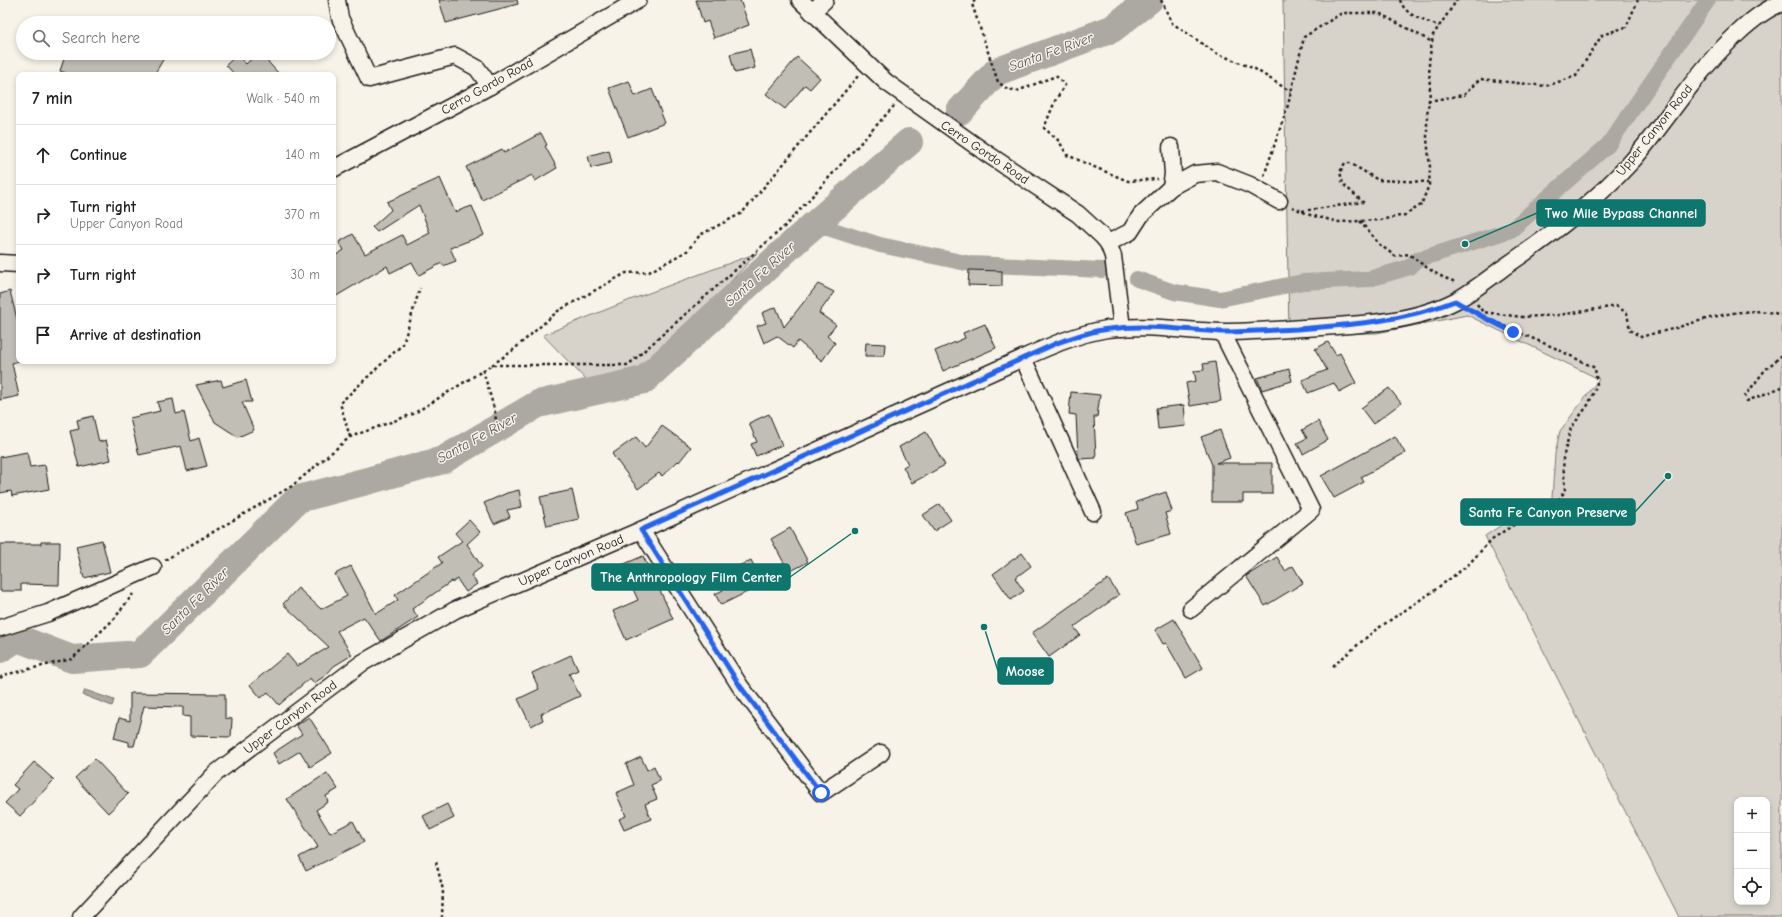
<!DOCTYPE html>
<html lang="en">
<head>
<meta charset="utf-8">
<style>
	:root { --surface:#fff; --page:#f2f2f2; --text:#222; --muted:#767676; --line:#e0e0e0 }
	body { margin:0; font-family:"Comic Neue",sans-serif; background:var(--page); color:var(--text) }
	.controls { position:absolute; right:12px; bottom:12px; display:grid; overflow:hidden; border-radius:8px; box-shadow:0 2px 6px #0003 }
	.controls button { width:36px; height:36px; display:grid; place-items:center; padding:0; border:0; border-bottom:1px solid var(--line); background:var(--surface); color:var(--text); font:20px sans-serif }
	.stop { position:absolute; width:12px; height:12px; margin:-9px; border:3px solid #2563eb; border-radius:50%; background:#fff }
	.stop.end { background:#2563eb; border-color:#fff; box-shadow:0 1px 4px #0008 }
	.list { margin:0; padding:0; list-style:none }
	h2 { display:flex; justify-content:space-between; align-items:center; height:52px; margin:0; padding:0 16px; font-size:17px }
	h2 small { font-size:13px; font-weight:400; color:var(--muted) }
	.list li { display:grid; grid-template-columns:26px 1fr auto; gap:12px; align-items:center; box-sizing:border-box; height:60px; padding:0 16px; border-top:1px solid var(--line) }
	.list b { display:block; font-size:15px; white-space:nowrap }
	.list p { margin:0; font-size:13px; white-space:nowrap; color:var(--muted) }
	.list em { font-size:13px; font-style:normal; color:var(--muted) }
	.icon { flex:none; width:22px; height:22px; fill:none; stroke:currentColor; stroke-width:2; stroke-linecap:round; stroke-linejoin:round }
	.map { position:relative; flex:none; width:1782px; height:917px; overflow:hidden }
	.search { position:absolute; background:var(--surface); box-shadow:0 2px 6px #0003; left:16px; top:16px; width:320px; height:44px; display:flex; align-items:center; gap:10px; box-sizing:border-box; padding:0 14px; border-radius:22px; color:var(--muted); font-size:15px }
	.panel { position:absolute; background:var(--surface); box-shadow:0 2px 6px #0003; left:16px; top:72px; width:320px; height:292px; border-radius:8px }
	.map>svg:first-child { display:block }
	.green { fill:#d7d3cb; stroke:#7a7874; fill-rule:evenodd }
	.water { fill:#aca9a2; stroke:#72716c }
	.lines { fill:none; stroke-linecap:round; stroke-linejoin:round }
	.canal { stroke:#aca9a2; stroke-width:16 }
	.river { stroke:#aca9a2; stroke-width:28 }
	.building { fill:#c0beb5; stroke:#1c1c1c }
	.minor-casing { stroke:#1c1c1c; stroke-width:19 }
	.path { stroke:#1c1c1c; stroke-width:2.5; stroke-dasharray:3 3; stroke-linecap:butt }
	.minor { stroke:#f7f3e8; stroke-width:16 }
	.route { stroke:#2563eb; stroke-width:5 }
	.labels { text-anchor:middle; dominant-baseline:central; stroke-width:3; stroke-linejoin:round; paint-order:stroke }
	.street-label { font-size:13px; fill:#1c1c1c; stroke:#f7f3e8 }
	.water-label { font-size:14px; font-style:italic; fill:#565452; stroke:#f7f3e8 }
	.leader { fill:none; stroke:#0f766e; stroke-width:1.5 }
	.callout-dot { fill:#0f766e; stroke:#f7f3e8; stroke-width:1.5 }
	.callout { fill:#0f766e; stroke:#0f766e; stroke-width:1.5 }
	.callout-label { font-size:14px; text-anchor:middle; font-weight:bold; fill:#fff }
</style>
</head>
<body>
<div class="map">
<svg width="1782" height="917" viewBox="0 0 1782 917">
	<rect width="100%" height="100%" fill="#f7f3e8"/>
	<filter id="ink" filterUnits="userSpaceOnUse"><feTurbulence type="fractalNoise" baseFrequency=".025" numOctaves="2"/><feDisplacementMap in="SourceGraphic" scale="8" xChannelSelector="R" yChannelSelector="G"/><feConvolveMatrix kernelMatrix="1 2 1 2 8 2 1 2 1" color-interpolation-filters="sRGB"/></filter>
	<g filter="url(#ink)">
		<g class="green">
			<path d="M1283,0H1782V917H1679L1485,536L1512,518L1552,498L1555,454L1560,431L1599,379L1467,315L1377,333H1289ZM1737,800H1767V902H1737Z"/>
			<polygon points="757,253 690,326 638,372 589,383 543,335 630,300"/>
		</g>
		<polygon class="water" points="85,690 114,700 112,706 83,695"/>
		<g class="lines">
			<g class="canal">
				<polyline points="815,224 880,245 971,264 1102,270"/>
				<polyline points="1137,279 1174,292 1220,299 1303,282 1369,279 1410,267 1417,260 1511,230 1608,145 1708,0"/>
			</g>
			<g class="river">
				<polyline points="960,111 996,72 1112,29 1149,0"/>
				<polyline points="0,649 17,638 72,659 140,654 298,499 367,481 443,460 538,404 644,380 801,236 909,142"/>
			</g>
		</g>
		<g class="building">
			<polygon points="439,0 517,0 518,4 446,23"/>
			<polygon points="696,0 740,0 749,25 714,38 708,21 703,23"/>
			<polygon points="750,49 755,68 735,73 730,54"/>
			<polygon points="66,53 167,53 154,75 65,75 66,73 60,71"/>
			<polygon points="258,53 260,53 280,75 233,75 234,74 226,65 237,55 246,64"/>
			<polygon points="797,57 820,78 810,89 805,85 785,109 766,94"/>
			<polygon points="629,81 635,96 652,89 665,123 628,137 609,88"/>
			<polygon points="541,133 547,145 545,146 557,168 535,181 532,175 482,200 466,167 502,149 504,153"/>
			<polygon points="609,150 612,163 591,168 588,156"/>
			<polygon points="440,178 455,212 472,206 484,235 450,248 456,261 443,266 442,263 419,275 412,262 390,273 387,266 333,298 333,257 344,250 339,242 353,234 365,254 402,235 407,245 430,233 419,205 377,232 372,227 391,210 387,202"/>
			<polygon points="969,270 1002,271 1002,286 968,285"/>
			<polygon points="818,284 834,292 819,313 836,325 827,336 835,343 822,361 798,341 793,348 777,336 764,343 757,326 766,323 762,313 776,307 784,327"/>
			<polygon points="10,291 19,327 19,361 12,363 19,396 0,400 0,294"/>
			<polygon points="985,324 996,348 943,371 935,351 965,338 963,333"/>
			<polygon points="1328,342 1336,355 1340,353 1356,383 1339,392 1334,383 1308,393 1302,380 1327,370 1315,349"/>
			<polygon points="866,343 885,344 884,356 865,356"/>
			<polygon points="1215,362 1221,401 1190,406 1186,383 1196,381 1194,371 1204,370 1203,364"/>
			<polygon points="1289,369 1292,381 1262,390 1257,378"/>
			<polygon points="221,380 223,387 246,380 252,402 242,402 254,430 238,437 215,422 196,385"/>
			<polygon points="1389,388 1401,403 1373,424 1361,408"/>
			<polygon points="1071,392 1100,395 1097,417 1094,417 1096,458 1079,459 1078,456 1076,415 1069,414"/>
			<polygon points="173,399 176,414 184,412 191,441 199,438 207,466 187,471 181,446 139,455 130,418 160,411 157,402"/>
			<polygon points="1184,405 1186,426 1158,429 1156,408"/>
			<polygon points="769,414 782,445 756,456 751,444 757,442 749,423"/>
			<polygon points="93,416 99,442 106,440 111,460 79,467 70,431 79,429 77,420"/>
			<polygon points="1318,421 1328,440 1303,454 1297,443 1307,438 1302,430"/>
			<polygon points="662,426 691,447 679,462 678,461 662,476 659,473 638,489 612,454 636,437 645,448"/>
			<polygon points="1220,430 1230,458 1216,463 1272,463 1272,494 1243,494 1243,502 1212,502 1212,465 1201,437"/>
			<polygon points="926,432 945,465 912,483 903,467 908,464 899,447"/>
			<polygon points="1395,436 1405,453 1361,477 1364,482 1334,498 1321,476"/>
			<polygon points="27,452 30,467 45,465 49,489 12,496 11,491 0,493 0,457"/>
			<polygon points="519,490 522,507 507,510 510,517 494,524 484,503 507,493"/>
			<polygon points="572,490 579,519 547,526 540,497"/>
			<polygon points="1166,492 1172,511 1165,513 1171,534 1136,544 1126,513 1138,509 1136,502"/>
			<polygon points="940,504 951,520 934,531 923,515"/>
			<polygon points="469,520 480,532 467,544 482,567 471,575 477,584 466,592 457,579 452,583 452,581 412,609 418,617 381,641 364,617 337,631 352,655 334,666 325,676 314,683 310,678 279,705 268,692 261,698 250,685 287,654 297,666 329,647 283,604 298,588 321,609 347,596 335,574 351,566 376,614 398,600 395,595 442,563 438,557 462,541 455,533"/>
			<polygon points="790,528 808,562 789,572 771,539"/>
			<polygon points="102,540 110,572 84,578 76,546"/>
			<polygon points="41,542 60,542 59,585 21,584 21,591 0,591 0,544 41,544"/>
			<polygon points="1022,553 1031,566 1015,578 1024,591 1011,600 993,574"/>
			<polygon points="643,556 651,573 654,572 660,585 658,586 673,619 626,640 613,611 638,600 622,565"/>
			<polygon points="1277,557 1285,571 1293,566 1303,583 1265,606 1246,576"/>
			<polygon points="751,560 763,584 721,605 715,594 723,590 716,577"/>
			<polygon points="1108,579 1119,595 1074,627 1080,635 1049,657 1032,633"/>
			<polygon points="1174,619 1203,668 1186,678 1166,643 1163,644 1155,630"/>
			<polygon points="571,655 578,670 569,674 580,696 541,714 543,720 531,726 518,699 539,689 532,673"/>
			<polygon points="130,693 225,694 225,718 232,719 231,737 190,736 190,717 183,716 183,707 144,706 134,746 129,746 129,742 114,738 119,718 130,721"/>
			<polygon points="309,717 332,753 310,767 300,751 279,764 273,753 302,734 296,725"/>
			<polygon points="641,757 647,770 654,766 660,781 651,785 657,799 645,804 651,819 624,830 619,819 626,816 616,793 634,785 626,764"/>
			<polygon points="95,759 128,794 108,813 75,778"/>
			<polygon points="34,762 54,780 20,816 5,803 18,789 13,785"/>
			<polygon points="327,773 338,789 326,796 328,802 316,810 330,833 353,821 364,842 306,871 299,857 318,847 287,799"/>
			<polygon points="447,804 454,818 430,830 423,816"/>
		</g>
		<g class="lines">
			<g class="minor-casing">
				<g id="minor">
					<polyline points="337,0 340,18 369,79 455,56 477,68 490,86"/>
					<polyline points="800,0 886,82 986,153 1078,214 1102,236 1108,243 1113,256 1122,328"/>
					<polyline points="812,12 825,0"/>
					<polyline points="1171,147 1173,174 1171,187"/>
					<polyline points="333,169 490,86 638,0"/>
					<polyline points="1108,243 1130,232 1141,215 1171,187 1195,174 1217,172 1250,185 1279,201"/>
					<polyline points="0,263 19,264"/>
					<polyline points="1023,358 1093,512"/>
					<polyline points="641,530 740,686 821,793 881,753"/>
					<polyline points="1191,609 1311,510 1222,332"/>
					<polyline points="0,628 48,613 153,567"/>
					<path d="M81,917L216,773L362,663L455,610L641,530L1023,358C1050,346 1077,334 1107,329C1146,324 1184,331 1223,332C1249,332 1276,330 1303,328C1353,325 1410,324 1455,301C1472,292 1488,279 1503,268C1550,236 1595,202 1633,160C1669,118 1697,70 1738,33C1751,21 1765,9 1782,3"/>
				</g>
			</g>
			<g class="path">
				<polyline points="975,0 972,4 998,82 1006,88 1017,91 1056,76 1065,85 1055,101 1044,128 1059,141 1067,155 1099,169 1128,181 1158,179"/>
				<polyline points="1161,0 1172,23 1216,53 1255,69 1291,92"/>
				<path d="M1400,0C1405,16 1425,21 1439,26"/>
				<polyline points="1428,101 1464,95 1480,79 1546,86 1576,76 1602,35 1626,27 1638,0"/>
				<polyline points="1264,176 1288,105 1304,37 1342,13 1379,13 1432,42"/>
				<polyline points="1292,207 1310,215 1339,222 1380,220 1405,215 1421,205 1429,185 1430,167 1427,139 1427,116 1430,92 1429,62 1433,35 1457,0"/>
				<polyline points="1302,211 1363,202 1343,184 1340,172 1345,163 1350,163 1378,180 1429,182"/>
				<path d="M1360,221L1380,245L1395,256L1409,254C1423,265 1439,278 1457,282"/>
				<path d="M1477,304L1483,312L1522,317L1560,315L1616,306L1627,313L1630,330L1641,337C1653,333 1667,331 1679,327C1712,317 1748,305 1782,315"/>
				<polyline points="1782,355 1765,370 1745,396 1747,401 1782,387"/>
				<polyline points="492,365 512,351 558,311 626,273 649,272 687,251 700,235 742,213 858,76"/>
				<polyline points="483,370 495,412 496,421"/>
				<polyline points="350,437 340,403 403,344 420,288"/>
				<polyline points="165,560 292,486 350,437 413,414 492,365 628,365 785,226 894,106"/>
				<polyline points="1333,666 1374,631 1432,592 1467,566 1492,539 1515,524 1553,507 1565,491 1563,458 1571,428 1588,405 1597,385 1595,368 1555,348 1485,318 1469,309"/>
				<polyline points="0,678 4,675 72,659 114,619 133,594"/>
				<polyline points="436,862 443,890 442,917"/>
			</g>
			<use href="#minor" class="minor"/>
		</g>
	</g>
	<g class="lines" filter="url(#ink)">
		<path class="route" d="M821,793L740,686L641,530L1057,343C1074,337 1091,331 1109,329C1147,324 1184,330 1221,332C1247,332 1272,330 1297,329C1352,325 1404,321 1455,301L1485,318L1513,332"/>
	</g>
	<g class="labels">
		<g class="street-label">
			<text transform="translate(487 86) rotate(-29)">Cerro Gordo Road</text>
			<text transform="translate(1654 130) rotate(-51)">Upper Canyon Road</text>
			<text transform="translate(985 152) rotate(34)">Cerro Gordo Road</text>
			<text transform="translate(571 560) rotate(-23)">Upper Canyon Road</text>
			<text transform="translate(290 717) rotate(-37)">Upper Canyon Road</text>
		</g>
		<g class="water-label">
			<text transform="translate(1051 52) rotate(-20)">Santa Fe River</text>
			<text transform="translate(760 274) rotate(-42)">Santa Fe River</text>
			<text transform="translate(477 438) rotate(-29)">Santa Fe River</text>
			<text transform="translate(195 601) rotate(-45)">Santa Fe River</text>
		</g>
	</g>
	<path class="leader" d="M1465 244L1537 213M1668 476L1635 512M855 531L790 577M984 627L998 671"/>
	<g class="callout-dot">
		<circle cx="1465" cy="244" r="4"/>
		<circle cx="1668" cy="476" r="4"/>
		<circle cx="855" cy="531" r="4"/>
		<circle cx="984" cy="627" r="4"/>
	</g>
	<g class="callout">
		<rect x="1537" y="200" width="168" height="26" rx="4"/>
		<rect x="1461" y="499" width="174" height="26" rx="4"/>
		<rect x="592" y="564" width="198" height="26" rx="4"/>
		<rect x="998" y="658" width="55" height="26" rx="4"/>
	</g>
	<g class="callout-label">
		<text x="1621" y="218">Two Mile Bypass Channel</text>
		<text x="1548" y="517">Santa Fe Canyon Preserve</text>
		<text x="691" y="582">The Anthropology Film Center</text>
		<text x="1025" y="676">Moose</text>
	</g>
</svg>
<div class="controls">
<button>+</button>
<button>−</button>
<button><svg class="icon" aria-label="locate" viewBox="0 0 24 24"><circle cx="12" cy="12" r="6"/><path d="M12 2v4M12 18v4M2 12h4M18 12h4"/></svg></button>
</div>
<div class="stop" style="left:821px;top:793px"></div>
<div class="stop end" style="left:1513px;top:332px"></div>
<div class="search"><svg class="icon" aria-label="search" viewBox="0 0 24 24"><circle cx="10" cy="10" r="6"/><path d="M15 15l6 6"/></svg>Search here</div>
<section class="panel">
<h2>7 min<small>Walk · 540 m</small></h2>
<ul class="list">
<li><svg class="icon" aria-label="ahead" viewBox="0 0 24 24"><path d="M12 20V5M6 11l6-6 6 6"/></svg><div><b>Continue</b></div><em>140 m</em></li>
<li><svg class="icon" aria-label="right" viewBox="0 0 24 24"><path d="M7 20v-9h11M14 6l5 5-5 5"/></svg><div><b>Turn right</b><p>Upper Canyon Road</p></div><em>370 m</em></li>
<li><svg class="icon" aria-label="right" viewBox="0 0 24 24"><path d="M7 20v-9h11M14 6l5 5-5 5"/></svg><div><b>Turn right</b></div><em>30 m</em></li>
<li><svg class="icon" aria-label="arrive" viewBox="0 0 24 24"><path d="M6 21V4h12l-3 4 3 4H6"/></svg><div><b>Arrive at destination</b></div></li>
</ul>
</section>
</div>
</body>
</html>
